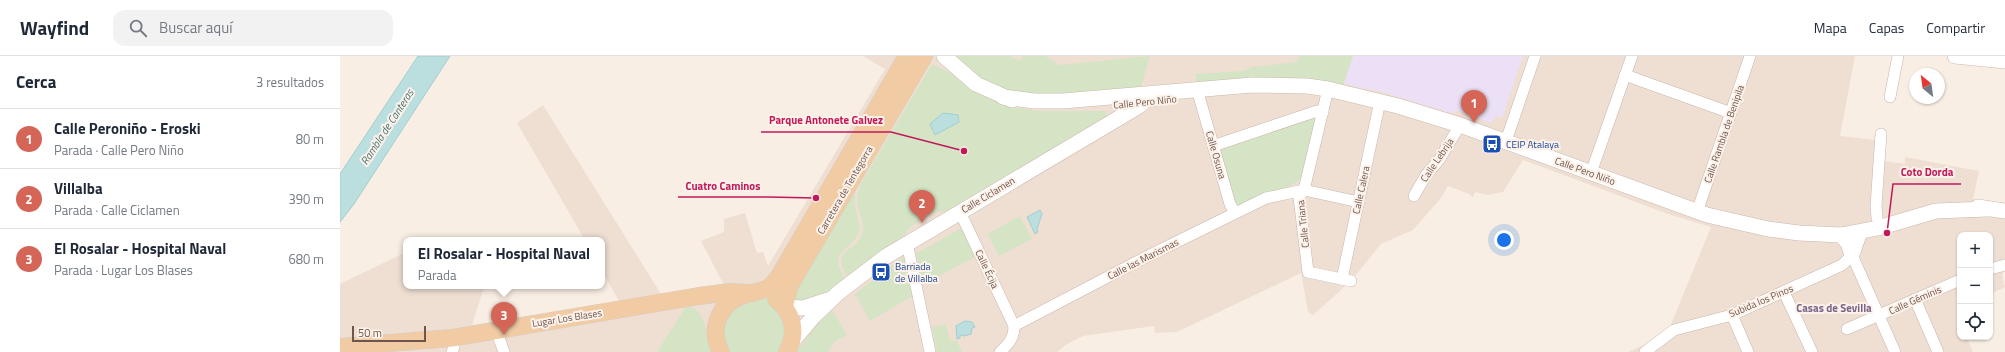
<!DOCTYPE html>
<html lang="es">
<head>
<meta charset="utf-8">
<style>
	:root { --surface:#fff; --page:#f2f2f3; --text:#1f2937; --muted:#747a83; --line:#e0e1e3; --accent:#d46557 }
	body { margin:0; font-family:"Titillium Web",sans-serif; background:var(--page); color:var(--text) }
	.controls { position:absolute; right:12px; bottom:12px; display:grid; overflow:hidden; border-radius:8px; box-shadow:0 1px 3px #0004 }
	.controls button { width:36px; height:36px; display:grid; place-items:center; padding:0; border:0; border-bottom:1px solid var(--line); background:var(--surface); color:var(--text); font:20px sans-serif }
	.compass { position:absolute; left:1569px; top:12px; width:36px; height:36px; border-radius:50%; background:var(--surface); box-shadow:0 1px 3px #0004; rotate:331deg }
	.scale { position:absolute; left:12px; bottom:10px; width:74px; box-sizing:border-box; padding-left:4px; border:2px solid #6e554d; border-top:0; font-size:11px; line-height:14px; white-space:nowrap; color:#6e554d; -webkit-text-stroke:3px #fcf2e9; paint-order:stroke }
	.you { position:absolute; left:1164px; top:184px; width:14px; height:14px; margin:-10px; border:3px solid #fff; border-radius:50%; background:#1a73e8; box-shadow:0 0 0 6px #1a73e833 }
	.badge { display:grid; place-items:center; width:26px; height:26px; border-radius:50%; background:var(--accent); color:#fff; font-size:13px; font-weight:700 }
	.pin { position:absolute; translate:-50% -33px; filter:drop-shadow(0 1px 2px #0008) }
	.pin::after { content:''; position:absolute; top:21px; width:14px; height:12px; background:inherit; clip-path:polygon(0 0,100% 0,50% 100%) }
	.popup { position:absolute; left:63px; top:181px; width:202px; height:52px; box-sizing:border-box; display:grid; place-content:center; border-radius:8px; background:var(--surface); filter:drop-shadow(0 1px 3px #0005); font-size:13px; white-space:nowrap; color:var(--muted) }
	.popup b { font-size:15px; color:var(--text) }
	.popup::after { content:''; position:absolute; left:50%; top:100%; margin-left:-8px; border:8px solid transparent; border-top-color:var(--surface) }
	.list { margin:0; padding:0; list-style:none }
	h2 { display:flex; justify-content:space-between; align-items:center; height:52px; margin:0; padding:0 16px; font-size:17px }
	h2 small { font-size:13px; font-weight:400; color:var(--muted) }
	.list li { display:grid; grid-template-columns:26px 1fr auto; gap:12px; align-items:center; box-sizing:border-box; height:60px; padding:0 16px; border-top:1px solid var(--line) }
	.list b { display:block; font-size:15px; white-space:nowrap }
	.list p { margin:0; font-size:13px; white-space:nowrap; color:var(--muted) }
	.list em { font-size:13px; font-style:normal; color:var(--muted) }
	.icon { flex:none; width:22px; height:22px; fill:none; stroke:currentColor; stroke-width:2; stroke-linecap:round; stroke-linejoin:round }
	.map { position:relative; flex:none; width:1665px; height:296px; overflow:hidden }
	header { display:flex; align-items:center; gap:24px; box-sizing:border-box; height:56px; padding:0 20px; background:var(--surface); border-bottom:1px solid var(--line) }
	header strong { font-size:19px }
	nav { display:flex; gap:22px; margin-inline-start:auto; font-size:14px }
	.search { width:280px; height:36px; background:var(--page); display:flex; align-items:center; gap:10px; box-sizing:border-box; padding:0 14px; border-radius:12px; color:var(--muted); font-size:15px }
	main { display:flex }
	aside { flex:1; background:var(--surface) }
	.map>svg:first-child { display:block }
	.residential { fill:#efdfd3 }
	.education { fill:#ebe0f5 }
	.green { fill:#d5e4c4 }
	.water { fill:#bbdedf; stroke:#a2ced0 }
	.lines { fill:none; stroke-linecap:round; stroke-linejoin:round }
	.street-casing { stroke:#c8b5ac; stroke-width:12 }
	.secondary-casing { stroke:#cdb7ac; stroke-width:16 }
	.primary-casing { stroke:#d6cfcd; stroke-width:18 }
	.street { stroke:#fff; stroke-width:11 }
	.secondary { stroke:#fff; stroke-width:15 }
	.primary { stroke:#f0cba4; stroke-width:17 }
	.labels { text-anchor:middle; dominant-baseline:central; stroke-width:4; stroke-linejoin:round; paint-order:stroke }
	.street-label { font-size:10px; fill:#6e554d; stroke:#fcf2e9 }
	.transit-label { font-size:10px; fill:#164399; stroke:#fcf2e9; text-anchor:start }
	.water-label { font-size:11px; font-style:italic; fill:#477578; stroke:#fcf2e9 }
	.neighbourhood-label { font-size:11px; font-weight:bold; fill:#7a658a; stroke:#fcf2e9 }
	.leader { fill:none; stroke:#c2185b; stroke-width:1.5 }
	.callout-dot { fill:#c2185b; stroke:#fcf2e9; stroke-width:1.5 }
	.callout-label { font-size:11px; text-anchor:middle; font-weight:bold; fill:#c2185b; stroke:#fcf2e9; stroke-width:4; stroke-linejoin:round; paint-order:stroke }
</style>
</head>
<body>
<header>
<strong>Wayfind</strong>
<div class="search"><svg class="icon" aria-label="search" viewBox="0 0 24 24"><circle cx="10" cy="10" r="6"/><path d="M15 15l6 6"/></svg>Buscar aquí</div>
<nav><a>Mapa</a><a>Capas</a><a>Compartir</a></nav>
</header>
<main>
<aside>
<h2>Cerca<small>3 resultados</small></h2>
<ul class="list">
<li><span class="badge">1</span><div><b>Calle Peroniño - Eroski</b><p>Parada · Calle Pero Niño</p></div><em>80 m</em></li>
<li><span class="badge">2</span><div><b>Villalba</b><p>Parada · Calle Ciclamen</p></div><em>390 m</em></li>
<li><span class="badge">3</span><div><b>El Rosalar - Hospital Naval</b><p>Parada · Lugar Los Blases</p></div><em>680 m</em></li>
</ul>
</aside>
<div class="map">
<svg width="1665" height="296" viewBox="0 0 1665 296">
	<rect width="100%" height="100%" fill="#f9eee3"/>
	<polygon class="residential" points="523,0 1515,0 1500,80 1536,84 1545,105 1565,108 1565,101 1639,115 1633,143 1665,147 1665,211 1662,220 1665,231 1650,238 1650,179 1620,179 1620,281 1630,281 1628,284 1633,296 1288,296 1327,278 1371,171 1328,158 1183,104 1163,136 1147,139 1135,136 1133,142 1129,138 1108,130 1101,142 1073,174 1041,188 1011,225 973,259 968,256 961,217 837,276 815,277 814,270 743,280 727,288 717,296 0,296 0,228 66,196 66,230 148,230 144,231 132,269 279,245 262,215 262,184 245,184 177,67 203,49 321,238 384,229 361,185 384,176 384,163 405,157 417,197 423,196 428,210 545,13"/>
	<polygon class="education" points="1013,0 1183,0 1162,62 1155,60 1152,67 1116,54 1111,57 1046,37 1004,28"/>
	<g class="green">
		<path d="M619,0H670L679,5L683,0H705L719,9L810,0L800,34C754,38 679,50 639,21C631,16 625,9 618,3Z"/>
		<path d="M960,0H1013L1003,29C954,18 907,24 858,29L855,18L902,15L912,11L957,6Z"/>
		<path d="M592,8L611,17L641,39L670,51L700,55H765L768,59L607,155L596,156L570,171L563,181L541,195L511,227C486,190 519,198 523,174C524,166 519,158 518,150C517,143 518,136 520,129Z"/>
		<polygon points="977,55 961,123 947,132 892,153 873,90"/>
		<path d="M515,134V150L520,174C511,198 483,194 509,228L458,252L447,296H381L376,270L414,237Z"/>
		<polygon points="680,160 692,183 659,200 647,178"/>
		<polygon points="621,172 635,201 582,229 576,196 581,195"/>
		<polygon points="565,199 573,240 530,265 515,238"/>
		<path d="M346,250C368,253 365,279 371,296H317Z"/>
		<polygon points="492,254 507,279 494,286 488,296 457,296 474,272"/>
		<polygon points="606,268 610,285 617,285 622,296 597,296 592,271"/>
	</g>
	<g class="water">
		<polygon points="78,0 110,0 14,148 0,166 0,118"/>
		<polygon points="603,57 618,59 619,66 595,79 590,68"/>
		<polygon points="700,154 702,158 697,173 698,176 695,178 687,161"/>
		<polygon points="625,265 632,266 635,271 632,272 631,278 624,280 620,279 620,282 617,283 616,270"/>
	</g>
	<g class="lines">
		<g class="street-casing">
			<g id="street">
				<polyline points="1285,19 1391,57"/>
				<polyline points="988,33 964,134 959,141 968,216 1011,225"/>
				<polyline points="859,40 890,148 895,157"/>
				<polyline points="1550,41 1558,0"/>
				<polyline points="1166,85 1195,0"/>
				<polyline points="873,90 977,55 983,56"/>
				<polyline points="1251,117 1292,0"/>
				<polyline points="1074,140 1086,119 1099,104 1120,69"/>
				<path d="M620,156L674,270C674,282 669,288 660,296"/>
				<polyline points="1357,156 1410,0"/>
				<polyline points="1537,162 1536,150 1541,78"/>
				<polyline points="567,187 590,296"/>
				<polyline points="1512,199 1555,296"/>
				<polyline points="1650,213 1665,209"/>
				<polyline points="1002,223 1040,45"/>
				<polyline points="1444,236 1472,296"/>
				<polyline points="1575,243 1598,296"/>
				<polyline points="1392,259 1408,296"/>
				<polyline points="674,270 802,203 926,142 964,134 1019,146"/>
				<polyline points="1507,273 1620,224"/>
				<polyline points="156,274 164,296"/>
				<polyline points="112,296 114,291 112,282"/>
				<polyline points="1305,296 1334,274 1392,259 1502,209 1515,196 1522,176"/>
			</g>
		</g>
		<g class="secondary-casing">
			<g id="secondary">
				<polyline points="604,0 636,28 672,44"/>
				<polyline points="1615,0 1665,5"/>
				<polyline points="663,41 694,45 723,45 912,29 967,30 988,33 1058,50 1120,69 1367,159 1428,173 1459,177 1501,179 1538,172 1596,155 1648,153"/>
				<polyline points="1638,151 1665,155"/>
				<polyline points="1501,179 1508,187 1512,199"/>
				<polyline points="444,251 463,252 487,244"/>
				<polyline points="452,286 474,260 498,237 545,201 799,50 807,43 819,42"/>
			</g>
		</g>
		<g class="primary-casing">
			<g id="primary">
				<polyline points="413,237 429,232 438,222 567,0"/>
				<path d="M436,243C453,256 458,277 447,296"/>
				<polyline points="444,251 450,229 584,0"/>
				<polyline points="0,291 112,282 359,240 390,236 411,237"/>
				<path d="M381,296C368,272 380,245 407,238"/>
			</g>
		</g>
		<use href="#street" class="street"/>
		<use href="#secondary" class="secondary"/>
		<use href="#primary" class="primary"/>
	</g>
	<defs>
		<g id="bus-square" transform="scale(1)"><rect x="-9" y="-9" width="18" height="18" rx="4" fill="#1a4fb4" stroke="#fcf2e9"/><path d="M-5-6H5V4H4V6H2V4H-2V6H-4V4H-5ZM-3.5-4V0h7V-4ZM-3.5 1.2v1.5H-2V1.2ZM2 1.2v1.5H3.5V1.2Z" fill="#fff"/></g>
	</defs>
	<g fill-rule="evenodd">
		<use href="#bus-square" x="1152" y="88"/>
		<use href="#bus-square" x="541" y="216"/>
	</g>
	<g class="labels">
		<g class="street-label">
			<text transform="translate(805 46) rotate(-6)">Calle Pero Niño</text>
			<text transform="translate(1384 78) rotate(-71)">Calle Rambla de Benipila</text>
			<text transform="translate(876 99) rotate(74)">Calle Osuna</text>
			<text transform="translate(1097 104) rotate(-56)">Calle Lebrija</text>
			<text transform="translate(1245 115) rotate(20)">Calle Pero Niño</text>
			<text transform="translate(505 134) rotate(-60)">Carretera de Tentegorra</text>
			<text transform="translate(1021 134) rotate(-78)">Calle Calera</text>
			<text transform="translate(648 139) rotate(-31)">Calle Ciclamen</text>
			<text transform="translate(963 168) rotate(-96)">Calle Triana</text>
			<text transform="translate(803 203) rotate(-27)">Calle las Marismas</text>
			<text transform="translate(647 213) rotate(65)">Calle Écija</text>
			<text transform="translate(1575 244) rotate(-24)">Calle Géminis</text>
			<text transform="translate(1421 245) rotate(-23)">Subida los Pinos</text>
			<text transform="translate(227 262) rotate(-9)">Lugar Los Blases</text>
		</g>
		<g class="transit-label">
			<text x="1166" y="88">CEIP Atalaya</text>
			<text x="555" y="210">Barriada<tspan x="555" dy="12">de Villalba</tspan></text>
		</g>
		<g class="water-label">
			<text transform="translate(47 71) rotate(-57)">Rambla de Canteras</text>
		</g>
		<g class="neighbourhood-label">
			<text x="1494" y="252">Casas de Sevilla</text>
		</g>
	</g>
	<path class="leader" d="M624 95L551 76H421M1547 177L1553 128H1621M476 142L428 141H338"/>
	<g class="callout-dot">
		<circle cx="624" cy="95" r="4"/>
		<circle cx="1547" cy="177" r="4"/>
		<circle cx="476" cy="142" r="4"/>
	</g>
	<g class="callout-label">
		<text x="486" y="68">Parque Antonete Galvez</text>
		<text x="1587" y="120">Coto Dorda</text>
		<text x="383" y="134">Cuatro Caminos</text>
	</g>
</svg>
<div class="controls">
<button>+</button>
<button>−</button>
<button><svg class="icon" aria-label="locate" viewBox="0 0 24 24"><circle cx="12" cy="12" r="6"/><path d="M12 2v4M12 18v4M2 12h4M18 12h4"/></svg></button>
</div>
<svg class="compass" viewBox="-18 -18 36 36"><path d="M0-13l5 13h-10z" fill="#e53935"/><path d="M0 13l5-13h-10z" fill="#747a83"/></svg>
<div class="scale">50 m</div>
<div class="you"></div>
<div class="pin badge" style="left:1134px;top:67px">1</div>
<div class="pin badge" style="left:582px;top:167px">2</div>
<div class="pin badge" style="left:164px;top:279px">3</div>
<div class="popup"><b>El Rosalar - Hospital Naval</b>Parada</div>
</div>
</main>
</body>
</html>
